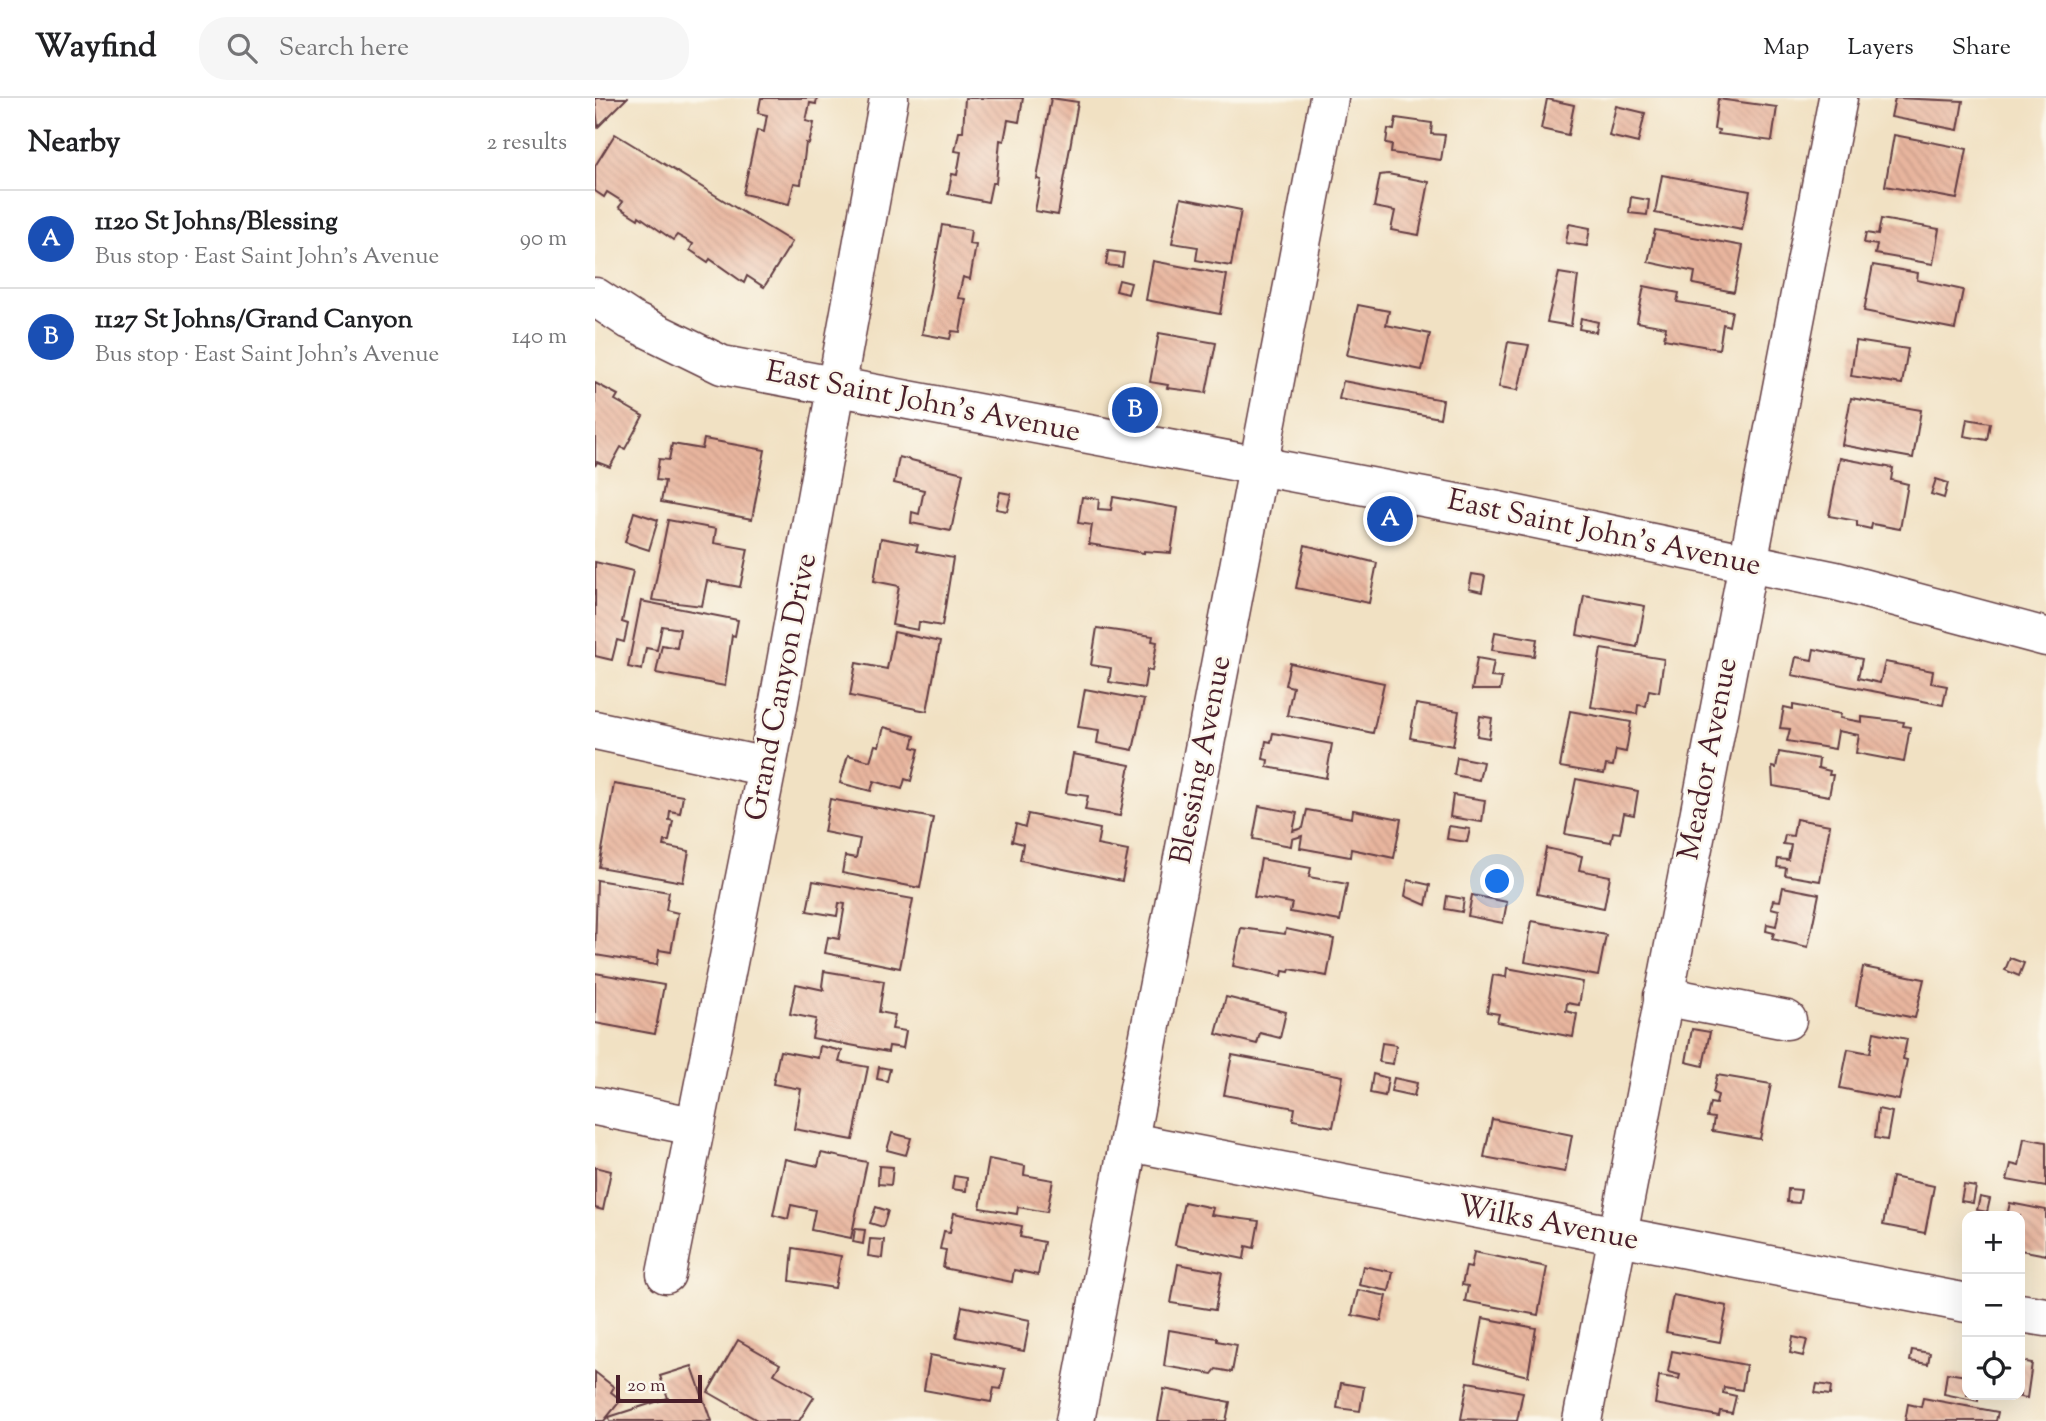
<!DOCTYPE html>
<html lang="en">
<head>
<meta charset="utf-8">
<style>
	:root { --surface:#fff; --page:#f6f6f6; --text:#202124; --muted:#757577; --line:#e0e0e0; --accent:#b45309 }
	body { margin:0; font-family:"Sorts Mill Goudy",serif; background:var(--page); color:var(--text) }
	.controls { position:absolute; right:21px; bottom:21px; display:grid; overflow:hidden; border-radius:14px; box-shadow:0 7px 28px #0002 }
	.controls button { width:63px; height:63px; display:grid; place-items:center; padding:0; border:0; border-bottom:2px solid var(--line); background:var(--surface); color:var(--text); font:35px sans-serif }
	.scale { position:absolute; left:21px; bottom:18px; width:86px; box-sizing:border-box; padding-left:7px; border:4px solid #4a1f2b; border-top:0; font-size:19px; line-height:24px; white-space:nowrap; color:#4a1f2b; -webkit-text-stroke:5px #fbf7ec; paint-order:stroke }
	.you { position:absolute; left:903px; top:784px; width:24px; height:24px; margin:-18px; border:5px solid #fff; border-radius:50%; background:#1a73e8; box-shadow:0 0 0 10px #1a73e833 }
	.badge { display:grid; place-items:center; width:46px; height:46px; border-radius:50%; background:var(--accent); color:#fff; font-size:23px; font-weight:700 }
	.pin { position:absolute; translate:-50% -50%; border:4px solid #fff; box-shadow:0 2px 7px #0006 }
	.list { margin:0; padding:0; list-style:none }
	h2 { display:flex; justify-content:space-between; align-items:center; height:91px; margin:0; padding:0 28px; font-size:30px }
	h2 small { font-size:23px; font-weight:400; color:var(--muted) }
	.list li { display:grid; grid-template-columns:46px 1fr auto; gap:21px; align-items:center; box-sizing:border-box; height:98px; padding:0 28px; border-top:2px solid var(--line) }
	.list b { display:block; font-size:26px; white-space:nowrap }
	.list p { margin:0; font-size:23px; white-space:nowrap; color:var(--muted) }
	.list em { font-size:23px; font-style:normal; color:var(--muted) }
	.icon { flex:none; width:38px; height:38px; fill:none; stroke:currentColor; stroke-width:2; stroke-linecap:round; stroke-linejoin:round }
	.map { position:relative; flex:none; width:1451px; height:1323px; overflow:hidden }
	header { display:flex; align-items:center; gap:42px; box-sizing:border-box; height:98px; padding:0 35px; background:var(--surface); border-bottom:2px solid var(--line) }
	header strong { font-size:33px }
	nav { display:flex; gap:38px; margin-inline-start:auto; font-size:24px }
	.search { width:490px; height:63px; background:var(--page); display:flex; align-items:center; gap:18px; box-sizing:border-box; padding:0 24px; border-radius:28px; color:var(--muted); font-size:26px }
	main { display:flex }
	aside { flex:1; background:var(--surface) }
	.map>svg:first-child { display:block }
	.building { fill:url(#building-back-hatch) }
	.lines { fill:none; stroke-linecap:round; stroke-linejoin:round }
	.minor-casing { stroke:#633c42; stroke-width:41 }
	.minor { stroke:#fff; stroke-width:38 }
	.labels { text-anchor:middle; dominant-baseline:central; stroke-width:5; stroke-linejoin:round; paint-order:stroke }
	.street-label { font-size:30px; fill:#4a1f2b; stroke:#fbf7ec }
</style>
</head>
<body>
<header>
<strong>Wayfind</strong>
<div class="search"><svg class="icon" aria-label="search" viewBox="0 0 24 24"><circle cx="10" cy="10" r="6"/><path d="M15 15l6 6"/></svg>Search here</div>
<nav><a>Map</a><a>Layers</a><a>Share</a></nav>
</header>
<main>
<aside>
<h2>Nearby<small>2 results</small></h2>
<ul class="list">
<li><span class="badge" style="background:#1a4fb4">A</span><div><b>1120 St Johns/Blessing</b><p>Bus stop · East Saint John's Avenue</p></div><em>90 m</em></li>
<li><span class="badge" style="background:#1a4fb4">B</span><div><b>1127 St Johns/Grand Canyon</b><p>Bus stop · East Saint John's Avenue</p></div><em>140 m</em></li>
</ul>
</aside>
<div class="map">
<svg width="1451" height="1323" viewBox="0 0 1451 1323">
	<defs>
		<pattern id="building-back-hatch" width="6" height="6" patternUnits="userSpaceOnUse" patternTransform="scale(1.75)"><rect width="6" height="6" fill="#e8b59e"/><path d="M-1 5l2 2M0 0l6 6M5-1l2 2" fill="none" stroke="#c89b88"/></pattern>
	</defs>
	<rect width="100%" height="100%" fill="#fbf7ec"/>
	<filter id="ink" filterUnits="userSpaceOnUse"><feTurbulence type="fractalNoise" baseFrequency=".0143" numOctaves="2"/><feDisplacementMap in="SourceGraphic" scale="14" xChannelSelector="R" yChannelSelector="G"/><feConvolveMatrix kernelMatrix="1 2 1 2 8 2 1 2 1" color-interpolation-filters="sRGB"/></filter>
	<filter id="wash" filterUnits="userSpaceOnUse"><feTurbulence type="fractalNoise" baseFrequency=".00686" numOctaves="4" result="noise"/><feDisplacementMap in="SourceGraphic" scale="28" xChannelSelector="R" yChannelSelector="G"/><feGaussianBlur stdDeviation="1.57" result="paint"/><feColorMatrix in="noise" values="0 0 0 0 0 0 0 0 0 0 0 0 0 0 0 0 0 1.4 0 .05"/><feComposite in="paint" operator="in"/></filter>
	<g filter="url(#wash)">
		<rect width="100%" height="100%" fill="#f1e1c3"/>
		<g id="blocks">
			<g class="building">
				<polygon points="0,0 32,0 3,29"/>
				<polygon points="166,0 222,0 221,6 215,5 211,23 219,25 214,46 211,45 206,86 199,85 194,106 148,96 162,32 169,34 172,17 163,15"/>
				<polygon points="370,0 428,0 424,24 413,22 409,43 405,42 401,85 397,85 393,104 353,96 357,76 362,77 366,54 360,53 364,34 368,34"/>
				<polygon points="456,0 483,4 463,117 440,113 446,82 442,81"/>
				<polygon points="1300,0 1368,3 1363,32 1296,19"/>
				<polygon points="952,1 979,7 973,37 946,31"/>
				<polygon points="1123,1 1182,9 1177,43 1123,36 1124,32 1119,31"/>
				<polygon points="1021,8 1050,15 1043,45 1014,38"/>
				<polygon points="801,20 837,25 836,36 850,37 846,62 796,55 797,46 791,45 793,31 799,32"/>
				<polygon points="20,36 197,144 169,189 152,178 149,185 115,161 113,164 95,152 98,146 82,137 78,142 44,118 43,121 24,109 28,104 12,94 9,99 0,93 0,68"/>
				<polygon points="1299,37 1372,51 1362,101 1290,88"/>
				<polygon points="793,76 834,84 824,137 796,132 800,113 779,109 785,77"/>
				<polygon points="1067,77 1155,93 1147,132 1060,115"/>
				<polygon points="1036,99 1054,102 1052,117 1034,115"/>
				<polygon points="586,100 646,112 636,168 601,162 603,149 577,145"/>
				<polygon points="1286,121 1344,131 1338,166 1280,156 1282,147 1269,145 1271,135 1283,137"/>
				<polygon points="974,126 995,130 992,148 971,145"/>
				<polygon points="347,127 376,132 374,146 381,147 375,181 368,179 363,200 371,201 365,234 357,233 355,241 327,236"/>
				<polygon points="1060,132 1148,148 1139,194 1098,186 1100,174 1053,164"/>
				<polygon points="513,153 529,155 527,169 511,167"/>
				<polygon points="558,163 632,177 625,216 551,202"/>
				<polygon points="1278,167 1323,175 1322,182 1368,192 1360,231 1269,213"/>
				<polygon points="964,175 983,178 976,228 952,224"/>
				<polygon points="524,182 536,185 533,196 521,193"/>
				<polygon points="1049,188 1084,195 1082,204 1137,213 1134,228 1128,226 1124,251 1069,241 1071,229 1042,224"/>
				<polygon points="763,207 794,213 791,227 835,236 827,272 752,257"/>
				<polygon points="986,220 1003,224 1001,234 984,231"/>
				<polygon points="564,235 621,245 611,295 572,290 573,287 555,284"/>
				<polygon points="1261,243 1313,251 1307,286 1256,278"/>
				<polygon points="913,244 934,247 923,292 904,289"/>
				<polygon points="748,283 848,302 845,320 744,301"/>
				<polygon points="0,285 23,297 20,302 48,318 30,351 26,349 15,369 2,364 0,368"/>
				<polygon points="1256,300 1326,312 1318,360 1247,347"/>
				<polygon points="1372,321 1395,325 1392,342 1369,338"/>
				<polygon points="109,341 170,352 157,421 66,404 70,383 61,382 64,361 74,362 77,346 107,351"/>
				<polygon points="304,359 368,375 356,433 316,425 317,414 324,416 329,392 299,385"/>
				<polygon points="1245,360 1298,370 1296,382 1313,386 1305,431 1277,426 1276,431 1262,428 1262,423 1234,418"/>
				<polygon points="1341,381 1353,385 1349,400 1336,396"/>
				<polygon points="405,394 416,396 412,413 401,411"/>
				<polygon points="487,399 504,401 503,411 516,412 518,399 583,410 576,455 549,453 549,455 494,446 497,427 483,425"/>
				<polygon points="39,414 63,422 54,452 30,444"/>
				<polygon points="73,422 121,431 119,445 153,451 145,489 112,483 107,508 57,502"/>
				<polygon points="286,440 323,447 321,453 358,460 347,528 324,524 323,532 297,527 304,488 279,483"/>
				<polygon points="710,447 782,465 774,505 701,490"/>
				<polygon points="0,464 38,473 27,524 33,526 29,544 22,542 17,562 0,558"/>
				<polygon points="877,476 890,478 887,494 874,491"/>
				<polygon points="989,497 1050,508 1042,549 982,537"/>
				<polygon points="46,503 143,522 140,538 137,537 130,588 61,575 67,547 82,550 85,531 67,528 62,552 51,550 47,572 33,569"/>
				<polygon points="502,530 558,538 557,543 562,544 557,573 552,572 549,590 514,584 516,570 496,567"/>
				<polygon points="299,534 345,544 332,613 255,598 261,565 292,571"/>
				<polygon points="900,534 942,541 939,558 897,552"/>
				<polygon points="1006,551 1069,561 1064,594 1054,592 1051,608 1043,607 1042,616 996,609"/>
				<polygon points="1219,551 1267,561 1263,580 1285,585 1290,564 1338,573 1336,585 1352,588 1348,607 1197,577 1201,559 1217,562"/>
				<polygon points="882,560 899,563 896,579 907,580 905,592 877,592"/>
				<polygon points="695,565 789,585 778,635 692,617 698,589 690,587"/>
				<polygon points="490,591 549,602 538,652 502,645 504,632 483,629"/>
				<polygon points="821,606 864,613 858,648 815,640"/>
				<polygon points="1198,607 1246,616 1245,620 1267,624 1267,619 1309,624 1308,628 1315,629 1309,664 1261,655 1264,637 1243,633 1240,651 1192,643 1195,631 1185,630 1189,609 1198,611"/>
				<polygon points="975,613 1036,624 1031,654 1021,652 1018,668 1011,667 1009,676 965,669"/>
				<polygon points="885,618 897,620 894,640 882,638"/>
				<polygon points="289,629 320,638 317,649 324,651 316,683 310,681 307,691 279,683 276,693 245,685 253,657 275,663 280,647 284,648"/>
				<polygon points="678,635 737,646 731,680 672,669 673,662 668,661 671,643 676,644"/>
				<polygon points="1184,654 1224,661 1223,670 1235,673 1234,677 1238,677 1234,698 1178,688 1177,669 1181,670"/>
				<polygon points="478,656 535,667 525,718 490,712 493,698 471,695"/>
				<polygon points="862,659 888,664 884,682 859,677"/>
				<polygon points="981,681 1043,693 1039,717 1029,715 1025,735 1018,734 1016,744 970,736"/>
				<polygon points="19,686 88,698 85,715 75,713 74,722 78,723 74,743 70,743 69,748 94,753 88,784 4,769"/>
				<polygon points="858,697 890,702 887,724 855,719"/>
				<polygon points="235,701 338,720 325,790 247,775 250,758 261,760 265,741 229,734"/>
				<polygon points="664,708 702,715 698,733 708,730 712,712 757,720 758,712 806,721 799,760 756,751 755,759 705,750 707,738 697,741 696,748 658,741"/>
				<polygon points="433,716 505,731 502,747 533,753 527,783 425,762 428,746 417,743 421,726 430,729"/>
				<polygon points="1201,721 1235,727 1225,783 1190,777 1191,770 1182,769 1183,761 1193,762 1196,747 1188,746 1190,737 1198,738"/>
				<polygon points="854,728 875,731 872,744 852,741"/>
				<polygon points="951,750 987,758 984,772 1015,778 1009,810 942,796"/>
				<polygon points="666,761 716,770 714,779 752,786 745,823 695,814 697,805 659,799"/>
				<polygon points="2,782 74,794 71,812 83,815 76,854 64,852 62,867 0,857"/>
				<polygon points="813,782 835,787 831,807 810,798"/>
				<polygon points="218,783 318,801 305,870 230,855 233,839 244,841 250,806 244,805 242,818 212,813"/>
				<polygon points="1188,789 1224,796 1213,849 1177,841 1179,835 1171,833 1172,826 1181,828 1184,812 1176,810 1178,802 1185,803"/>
				<polygon points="877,797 912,804 908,825 873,818"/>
				<polygon points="852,798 869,801 867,814 850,811"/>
				<polygon points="937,823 1011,837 1003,878 930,864"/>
				<polygon points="646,830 690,836 691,831 739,841 732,878 695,871 694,874 688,873 687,878 638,868"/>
				<polygon points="1415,860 1429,865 1424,878 1410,872"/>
				<polygon points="1268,869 1329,881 1320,920 1261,908"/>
				<polygon points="912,870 988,884 984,907 972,905 971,913 982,916 978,939 902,924 904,916 892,914 898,877 911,879"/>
				<polygon points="229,873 289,883 284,914 300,917 297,931 311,933 308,950 294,948 293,954 217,940 221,921 195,916 201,886 229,892 227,888"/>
				<polygon points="0,875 69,887 60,936 0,925"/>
				<polygon points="631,899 691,914 685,940 665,935 662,946 621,936"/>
				<polygon points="1097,931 1115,934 1108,968 1091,964"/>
				<polygon points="1279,934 1312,941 1308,961 1312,962 1304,1002 1245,990 1253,951 1275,955"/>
				<polygon points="787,945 801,947 798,966 784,964"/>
				<polygon points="225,948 247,953 244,964 273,969 258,1042 199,1031 206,991 178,986 185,953 223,960"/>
				<polygon points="637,957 748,978 738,1029 698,1022 700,1010 629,997"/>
				<polygon points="284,969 295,971 292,983 282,981"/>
				<polygon points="778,976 793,980 790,998 775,995"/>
				<polygon points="1122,977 1176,986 1165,1041 1117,1033 1119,1020 1112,1019 1115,1005 1121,1006 1123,997 1118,995"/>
				<polygon points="799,980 822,985 819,998 796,993"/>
				<polygon points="1283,1011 1297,1014 1292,1042 1280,1040"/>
				<polygon points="897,1021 977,1037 970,1074 889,1059"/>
				<polygon points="297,1035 316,1040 311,1057 292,1052"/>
				<polygon points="1429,1040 1451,1044 1451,1089 1412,1082 1416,1066 1424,1068"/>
				<polygon points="226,1055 272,1064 256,1140 216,1132 220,1112 196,1107 193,1121 178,1117 190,1061 223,1068"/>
				<polygon points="394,1061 430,1068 429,1077 458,1082 452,1114 423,1109 422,1116 385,1110"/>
				<polygon points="284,1068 298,1069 296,1087 283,1086"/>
				<polygon points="0,1069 16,1073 8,1112 0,1110"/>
				<polygon points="359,1078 372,1080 371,1093 357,1091"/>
				<polygon points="1297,1079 1339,1088 1330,1135 1288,1127"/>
				<polygon points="1369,1087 1381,1089 1378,1105 1366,1103"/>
				<polygon points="1193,1091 1206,1092 1204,1105 1192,1104"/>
				<polygon points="1385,1099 1395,1101 1392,1114 1382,1112"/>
				<polygon points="589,1104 618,1110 616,1117 664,1123 659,1150 651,1148 649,1161 580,1147"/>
				<polygon points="1415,1105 1451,1112 1451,1157 1425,1152 1425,1118 1412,1118"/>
				<polygon points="281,1109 293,1113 288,1129 275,1125"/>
				<polygon points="359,1115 427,1128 425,1139 449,1144 443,1177 419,1172 417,1184 348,1170 351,1152 345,1151 349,1133 355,1134"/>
				<polygon points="260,1131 270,1132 268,1146 258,1144"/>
				<polygon points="275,1141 289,1142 287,1160 273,1158"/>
				<polygon points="198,1150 246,1158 240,1190 195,1183"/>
				<polygon points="879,1154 952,1169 943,1217 870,1203 873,1188 867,1187 871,1169 876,1170"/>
				<polygon points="583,1166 627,1174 620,1212 576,1205"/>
				<polygon points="768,1168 798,1174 794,1193 764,1187"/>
				<polygon points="763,1192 792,1198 786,1223 757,1217"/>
				<polygon points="1078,1197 1132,1208 1125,1244 1071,1234"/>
				<polygon points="367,1208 435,1222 429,1253 361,1239"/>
				<polygon points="888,1220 941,1230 933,1278 880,1265"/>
				<polygon points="574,1232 622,1240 622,1243 642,1247 637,1274 621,1271 617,1276 569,1268"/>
				<polygon points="1198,1239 1212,1242 1208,1258 1195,1255"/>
				<polygon points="143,1242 185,1266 179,1276 219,1299 204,1323 164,1323 113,1294"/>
				<polygon points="1317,1252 1335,1255 1333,1266 1315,1263"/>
				<polygon points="1077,1253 1151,1267 1147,1292 1129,1289 1128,1295 1141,1298 1137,1315 1125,1313 1124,1318 1060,1306 1064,1278 1084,1281 1085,1277 1073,1274"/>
				<polygon points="335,1257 410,1271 406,1291 399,1290 396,1304 329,1292"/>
				<polygon points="1425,1263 1437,1265 1432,1300 1419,1298 1425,1297"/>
				<polygon points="97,1268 116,1323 15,1323 14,1319 73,1300 65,1278"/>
				<polygon points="0,1274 19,1289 16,1294 26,1302 9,1323 0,1323"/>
				<polygon points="1352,1275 1372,1278 1372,1297 1383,1297 1383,1303 1349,1296"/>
				<polygon points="873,1284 928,1294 922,1323 866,1321"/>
				<polygon points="746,1285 769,1289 765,1313 742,1310"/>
				<polygon points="1222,1286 1236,1288 1235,1297 1220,1295"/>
				<polygon points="569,1291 635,1304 631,1323 563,1323"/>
				<polygon points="1328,1300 1403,1314 1401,1323 1310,1323 1313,1306 1326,1309"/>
			</g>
		</g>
	</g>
	<g filter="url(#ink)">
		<use href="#blocks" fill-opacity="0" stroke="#633c42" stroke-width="2"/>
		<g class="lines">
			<g class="minor-casing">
				<g id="minor">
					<polyline points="0,199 35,222 127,267 903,413 1241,483 1451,539"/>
					<polyline points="0,632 172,669"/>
					<polyline points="1068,898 1192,922"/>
					<polyline points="0,1008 98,1028"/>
					<polyline points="535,1044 1372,1205"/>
					<polyline points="71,1176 172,669 294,0"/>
					<polyline points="1425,1215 1451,1219"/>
					<polyline points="480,1323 734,0"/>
					<polyline points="987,1323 1243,0"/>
				</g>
			</g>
			<use href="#minor" class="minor"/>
		</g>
	</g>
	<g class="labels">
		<g class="street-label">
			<text transform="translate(328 305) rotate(11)">East Saint John's Avenue</text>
			<text transform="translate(1009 436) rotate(12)">East Saint John's Avenue</text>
			<text transform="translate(187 589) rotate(-79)">Grand Canyon Drive</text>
			<text transform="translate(1114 661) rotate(-79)">Meador Avenue</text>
			<text transform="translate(607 662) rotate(-79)">Blessing Avenue</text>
			<text transform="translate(953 1126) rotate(11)">Wilks Avenue</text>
		</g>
	</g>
</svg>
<div class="controls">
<button>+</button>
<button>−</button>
<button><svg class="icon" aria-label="locate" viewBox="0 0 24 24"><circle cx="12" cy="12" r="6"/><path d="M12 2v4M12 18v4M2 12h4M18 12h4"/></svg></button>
</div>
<div class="scale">20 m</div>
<div class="you"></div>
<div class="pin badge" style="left:795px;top:421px;background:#1a4fb4">A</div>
<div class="pin badge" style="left:540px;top:312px;background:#1a4fb4">B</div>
</div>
</main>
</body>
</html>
